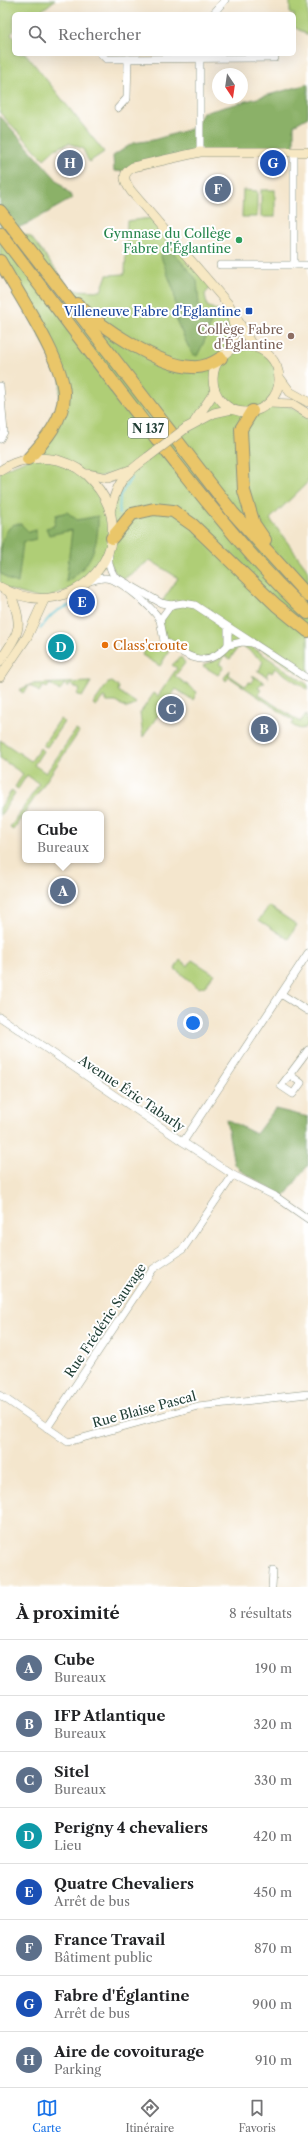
<!DOCTYPE html>
<html lang="fr">
<head>
<meta charset="utf-8">
<style>
	:root { --surface:#fff; --page:#f6f6f6; --text:#202124; --muted:#757577; --line:#e0e0e0; --accent:#1a73e8 }
	body { margin:0; font-family:"Libre Caslon Text",serif; background:var(--page); color:var(--text) }
	.compass { position:absolute; left:212px; top:68px; width:36px; height:36px; border-radius:50%; background:var(--surface); box-shadow:0 4px 16px #0002; rotate:167deg }
	.you { position:absolute; left:193px; top:1023px; width:14px; height:14px; margin:-10px; border:3px solid #fff; border-radius:50%; background:#1a73e8; box-shadow:0 0 0 6px #1a73e833 }
	.badge { display:grid; place-items:center; width:26px; height:26px; border-radius:50%; background:var(--accent); color:#fff; font-size:13px; font-weight:700 }
	.pin { position:absolute; translate:-50% -50%; border:2px solid #fff; box-shadow:0 1px 4px #0006 }
	.popup { position:absolute; left:22px; top:811px; width:82px; height:52px; box-sizing:border-box; display:grid; place-content:center; border-radius:6px; background:var(--surface); filter:drop-shadow(0 1px 3px #0005); font-size:13px; white-space:nowrap; color:var(--muted) }
	.popup b { font-size:15px; color:var(--text) }
	.popup::after { content:''; position:absolute; left:50%; top:100%; margin-left:-8px; border:8px solid transparent; border-top-color:var(--surface) }
	.list { margin:0; padding:0; list-style:none }
	h2 { display:flex; justify-content:space-between; align-items:center; height:52px; margin:0; padding:0 16px; font-size:17px }
	h2 small { font-size:13px; font-weight:400; color:var(--muted) }
	.list li { display:grid; grid-template-columns:26px 1fr auto; gap:12px; align-items:center; box-sizing:border-box; height:56px; padding:0 16px; border-top:1px solid var(--line) }
	.list b { display:block; font-size:15px; white-space:nowrap }
	.list p { margin:0; font-size:13px; white-space:nowrap; color:var(--muted) }
	.list em { font-size:13px; font-style:normal; color:var(--muted) }
	.icon { flex:none; width:22px; height:22px; fill:none; stroke:currentColor; stroke-width:2; stroke-linecap:round; stroke-linejoin:round }
	.map { position:relative; flex:none; width:308px; height:1587px; overflow:hidden }
	.search { position:absolute; background:var(--surface); box-shadow:0 4px 16px #0002; left:12px; right:12px; top:12px; height:44px; display:flex; align-items:center; gap:10px; box-sizing:border-box; padding:0 14px; border-radius:6px; color:var(--muted); font-size:15px }
	.sheet { height:500px; background:var(--surface) }
	nav { display:flex; justify-content:space-around; align-items:center; box-sizing:border-box; height:56px; border-top:1px solid var(--line); background:var(--surface); font-size:11px; color:var(--muted) }
	nav a { display:grid; justify-items:center; gap:2px }
	nav .on { color:var(--accent) }
	.map>svg:first-child { display:block }
	.green { fill:#afce76; stroke:#678655; fill-rule:evenodd }
	.forest { fill:#8bb167; stroke:#55774e }
	.lines { fill:none; stroke-linecap:round; stroke-linejoin:round }
	.stream { stroke:#54c0cd; stroke-width:2 }
	.street-casing { stroke:#8a9280; stroke-width:8 }
	.secondary-casing { stroke:#8a9280; stroke-width:10 }
	.highway-casing { stroke:#8a9280; stroke-width:14 }
	.street { stroke:#fff; stroke-width:7 }
	.secondary { stroke:#f7e8c3; stroke-width:9 }
	.highway { stroke:#eac669; stroke-width:12 }
	.secondary-bridge-casing { stroke:#8a9280; stroke-width:10; stroke-linecap:butt }
	.secondary-bridge { stroke:#f7e8c3; stroke-width:9 }
	.leisure-dot { fill:#2e9e5b; stroke:#fff; stroke-width:1.5 }
	.transit-dot { fill:#1a4fb4; stroke:#fff; stroke-width:1.5 }
	.education-dot { fill:#8d6e63; stroke:#fff; stroke-width:1.5 }
	.food-dot { fill:#e8710a; stroke:#fff; stroke-width:1.5 }
	.labels { text-anchor:middle; dominant-baseline:central; stroke-width:4; stroke-linejoin:round; paint-order:stroke }
	.shield { fill:#fff; stroke:#627771; stroke-width:1 }
	.shield-label { font-size:12px; font-weight:bold; fill:#1f3d34 }
	.leisure-label { font-size:13px; fill:#27864d; stroke:#fff; text-anchor:end }
	.transit-label { font-size:13px; fill:#164399; stroke:#fff; text-anchor:end }
	.education-label { font-size:13px; fill:#785e54; stroke:#fff; text-anchor:end }
	.food-label { font-size:13px; fill:#c56008; stroke:#fff; text-anchor:start }
	.street-label { font-size:13px; fill:#1f3d34; stroke:#fff }
</style>
</head>
<body>
<div class="map">
<svg width="308" height="1587" viewBox="0 0 308 1587">
	<rect width="100%" height="100%" fill="#fff"/>
	<filter id="ink" filterUnits="userSpaceOnUse"><feTurbulence type="fractalNoise" baseFrequency=".025" numOctaves="2"/><feDisplacementMap in="SourceGraphic" scale="8" xChannelSelector="R" yChannelSelector="G"/><feConvolveMatrix kernelMatrix="1 2 1 2 8 2 1 2 1" color-interpolation-filters="sRGB"/></filter>
	<filter id="wash" filterUnits="userSpaceOnUse"><feTurbulence type="fractalNoise" baseFrequency=".012" numOctaves="4" result="noise"/><feDisplacementMap in="SourceGraphic" scale="16" xChannelSelector="R" yChannelSelector="G"/><feGaussianBlur stdDeviation="0.9" result="paint"/><feColorMatrix in="noise" values="0 0 0 0 0 0 0 0 0 0 0 0 0 0 0 0 0 1.4 0 .05"/><feComposite in="paint" operator="in"/></filter>
	<g filter="url(#wash)">
		<rect width="100%" height="100%" fill="#f4e6cd"/>
		<g class="green">
			<polygon points="0,0 55,0 37,14 14,14 14,31 11,34 14,38 14,54 26,54 104,152 89,162 83,149 69,143 55,149 44,159 0,113"/>
			<polygon points="290,0 308,0 308,35 294,27 294,14 290,14"/>
			<polygon points="243,190 257,191 257,217 242,217"/>
			<rect x="261" y="190" width="14" height="27"/>
			<path d="M151,218L212,286L205,294L207,306L221,312L232,319L229,350C237,348 245,345 253,347C277,353 285,379 272,399L308,414V482L270,519L308,570V679L253,643L228,645L220,654L198,659L164,641L160,620L170,606L161,603L178,578L150,560L121,581L108,561L89,581L44,600L0,587V471L28,459L58,419L61,375L0,262V236L14,230L31,237L71,290L101,291L107,275L125,274L127,221ZM131,470L110,511L87,473L97,477Z"/>
			<polygon points="155,644 161,644 169,651 160,666 142,655 149,646"/>
			<path d="M233,645H249L308,685V690L275,668L272,673L269,671L266,676L269,678L257,670L259,671L263,661L243,646H239L230,659L224,656L219,664L224,667L218,675L203,666C206,662 213,663 218,659C224,655 226,648 233,645Z"/>
			<polygon points="181,657 185,663 175,676 197,692 193,700 176,689 143,737 140,713 154,693 158,696 177,668 172,665"/>
			<path d="M230,670L229,675L245,686L249,682L251,683L255,678L252,676H254L265,683H262L258,688L261,690L258,694L300,722L306,714L308,725C302,731 299,729 292,725L294,721L229,677L226,681L224,678Z"/>
			<polygon points="91,682 82,697 77,694 80,690 70,684 68,687 64,684 60,691 50,684 47,688 43,686 39,692 30,685 23,693 19,690 32,684"/>
			<polygon points="112,682 119,687 118,691 136,703 133,706 127,708 116,702 107,702 104,696 96,706 93,704 108,683"/>
			<polygon points="60,719 64,722 47,747 43,745"/>
			<polygon points="76,730 79,732 13,830 10,828 39,784 27,775 18,789 15,787 23,774 0,758 0,740 31,761 40,748 43,751 34,765 46,773"/>
			<polygon points="12,790 15,793 0,816 0,808"/>
			<polygon points="269,906 297,925 288,939 259,920"/>
			<polygon points="180,960 188,966 192,960 214,974 205,986 199,988 175,969"/>
		</g>
		<g class="forest">
			<polygon points="308,84 308,117 294,125 294,152 200,152 126,172 114,171 113,156 133,143 153,140 194,128 203,113"/>
			<polygon points="0,116 73,198 29,223 0,235"/>
			<polygon points="165,248 172,251 197,280 199,304 202,313 211,323 204,342 197,356 193,354 188,346 177,322 174,291 161,257 162,251"/>
			<path d="M67,512L77,520L98,516C99,546 91,566 66,582L72,530L49,535L46,528L54,526L56,515Z"/>
			<path d="M15,524H21L29,532L36,530V539L23,542L18,583L9,580L0,573C0,556 0,530 15,524Z"/>
			<polygon points="275,1109 308,1117 308,1165 284,1197 241,1171 234,1164 226,1119 256,1134"/>
		</g>
		<g class="lines">
			<g class="stream">
				<polyline points="119,514 120,496 131,478"/>
				<path d="M40,629C51,615 54,610 72,605"/>
			</g>
		</g>
	</g>
	<g filter="url(#ink)">
		<g class="lines">
			<g class="street-casing">
				<g id="street">
					<polyline points="213,14 225,0"/>
					<polyline points="101,54 106,59 275,58"/>
					<polyline points="200,54 200,152"/>
					<polyline points="118,108 127,98 128,59"/>
					<polyline points="294,152 294,265"/>
					<polyline points="220,265 308,265"/>
					<polyline points="0,386 4,432 0,439"/>
					<path d="M109,552C108,562 109,567 114,576L161,603L171,605"/>
					<path d="M89,581C94,580 99,578 104,578C120,578 152,607 160,620"/>
					<path d="M228,627V645C205,671 188,656 164,641L160,620L171,605L183,603L195,605L308,679"/>
					<polyline points="228,645 242,642 252,643"/>
					<polyline points="281,994 308,1011"/>
					<polyline points="0,1017 183,1142 308,953"/>
					<polyline points="290,1075 301,1083 293,1094 281,1086 308,1050"/>
					<polyline points="183,1142 233,1175 275,1196 308,1219"/>
					<polyline points="0,1395 68,1442 198,1406 308,1394"/>
					<polyline points="47,1428 153,1269 183,1249 233,1175"/>
					<polyline points="272,1587 273,1571"/>
				</g>
			</g>
			<g class="secondary-casing">
				<g id="secondary">
					<circle cx="246" cy="379" r="33"/>
					<path d="M253,347L229,305L131,191C124,181 121,174 133,167L200,152H308"/>
					<polyline points="229,350 235,330 231,314"/>
					<polyline points="279,377 290,392 308,402"/>
					<polyline points="269,403 292,404 308,414"/>
					<polyline points="195,421 215,391"/>
					<polyline points="186,428 214,413 232,409"/>
					<path d="M0,471C17,459 37,456 58,460C72,464 84,471 93,482C148,542 76,630 0,587"/>
					<polyline points="87,474 108,478 130,470"/>
					<path d="M110,512C117,482 123,475 148,457"/>
					<path d="M0,661C20,631 24,627 10,593"/>
					<polyline points="0,677 27,637 44,600"/>
				</g>
			</g>
			<g class="highway-casing">
				<g id="highway">
					<polyline points="0,211 233,513 308,596"/>
					<path d="M0,233C62,314 122,396 186,476C224,523 263,572 308,613"/>
					<path d="M0,261C18,294 62,358 64,393C65,418 44,442 28,459"/>
					<path d="M77,304C101,327 158,366 192,367C203,368 212,364 221,358"/>
					<polyline points="252,411 241,429 244,491 254,524 265,540"/>
					<polyline points="112,538 132,514 154,509 173,511 193,525 276,605 308,631"/>
				</g>
			</g>
			<use href="#street" class="street"/>
			<use href="#secondary" class="secondary"/>
			<use href="#highway" class="highway"/>
			<g class="secondary-bridge-casing">
				<polyline id="secondary-bridge" points="148,457 186,428"/>
			</g>
			<use href="#secondary-bridge" class="secondary-bridge"/>
		</g>
	</g>
	<circle class="leisure-dot" cx="239" cy="240" r="4"/>
	<rect class="transit-dot" x="245" y="307" width="8" height="8" rx="2"/>
	<circle class="education-dot" cx="291" cy="336" r="4"/>
	<circle class="food-dot" cx="105" cy="645" r="4"/>
	<g class="labels">
		<rect class="shield" x="128" y="418" width="40" height="20" rx="3"/>
		<g class="shield-label">
			<text x="148" y="428">N 137</text>
		</g>
		<g class="leisure-label">
			<text x="231" y="233">Gymnase du Collège<tspan x="231" dy="15">Fabre d'Églantine</tspan></text>
		</g>
		<g class="transit-label">
			<text x="241" y="311">Villeneuve Fabre d'Eglantine</text>
		</g>
		<g class="education-label">
			<text x="283" y="329">Collège Fabre<tspan x="283" dy="15">d'Églantine</tspan></text>
		</g>
		<g class="food-label">
			<text x="113" y="645">Class'croute</text>
		</g>
		<g class="street-label">
			<text transform="translate(132 1093) rotate(34)">Avenue Éric Tabarly</text>
			<text transform="translate(105 1320) rotate(-56)">Rue Frédéric Sauvage</text>
			<text transform="translate(144 1409) rotate(-15)">Rue Blaise Pascal</text>
		</g>
	</g>
</svg>
<svg class="compass" viewBox="-18 -18 36 36"><path d="M0-13l5 13h-10z" fill="#e53935"/><path d="M0 13l5-13h-10z" fill="#757577"/></svg>
<div class="you"></div>
<div class="pin badge" style="left:63px;top:891px;background:#5c6f8a">A</div>
<div class="popup"><b>Cube</b>Bureaux</div>
<div class="pin badge" style="left:264px;top:729px;background:#5c6f8a">B</div>
<div class="pin badge" style="left:171px;top:709px;background:#5c6f8a">C</div>
<div class="pin badge" style="left:61px;top:647px;background:#0f9aa8">D</div>
<div class="pin badge" style="left:82px;top:602px;background:#1a4fb4">E</div>
<div class="pin badge" style="left:218px;top:189px;background:#5c6f8a">F</div>
<div class="pin badge" style="left:273px;top:163px;background:#1a4fb4">G</div>
<div class="pin badge" style="left:70px;top:163px;background:#5c6f8a">H</div>
<div class="search"><svg class="icon" aria-label="search" viewBox="0 0 24 24"><circle cx="10" cy="10" r="6"/><path d="M15 15l6 6"/></svg>Rechercher</div>
</div>
<section class="sheet">
<h2>À proximité<small>8 résultats</small></h2>
<ul class="list">
<li><span class="badge" style="background:#5c6f8a">A</span><div><b>Cube</b><p>Bureaux</p></div><em>190 m</em></li>
<li><span class="badge" style="background:#5c6f8a">B</span><div><b>IFP Atlantique</b><p>Bureaux</p></div><em>320 m</em></li>
<li><span class="badge" style="background:#5c6f8a">C</span><div><b>Sitel</b><p>Bureaux</p></div><em>330 m</em></li>
<li><span class="badge" style="background:#0f9aa8">D</span><div><b>Perigny 4 chevaliers</b><p>Lieu</p></div><em>420 m</em></li>
<li><span class="badge" style="background:#1a4fb4">E</span><div><b>Quatre Chevaliers</b><p>Arrêt de bus</p></div><em>450 m</em></li>
<li><span class="badge" style="background:#5c6f8a">F</span><div><b>France Travail</b><p>Bâtiment public</p></div><em>870 m</em></li>
<li><span class="badge" style="background:#1a4fb4">G</span><div><b>Fabre d'Églantine</b><p>Arrêt de bus</p></div><em>900 m</em></li>
<li><span class="badge" style="background:#5c6f8a">H</span><div><b>Aire de covoiturage</b><p>Parking</p></div><em>910 m</em></li>
</ul>
</section>
<nav>
<a class="on"><svg class="icon" aria-label="map" viewBox="0 0 24 24"><path d="M3 6l6-2 6 2 6-2v14l-6 2-6-2-6 2zM9 4v14M15 6v14"/></svg>Carte</a>
<a><svg class="icon" aria-label="directions" viewBox="0 0 24 24"><path d="M12 3l9 9-9 9-9-9zM9 14v-3h6M13 9l2 2-2 2"/></svg>Itinéraire</a>
<a><svg class="icon" aria-label="saved" viewBox="0 0 24 24"><path d="M7 4h10v16l-5-4-5 4z"/></svg>Favoris</a>
</nav>
</body>
</html>
